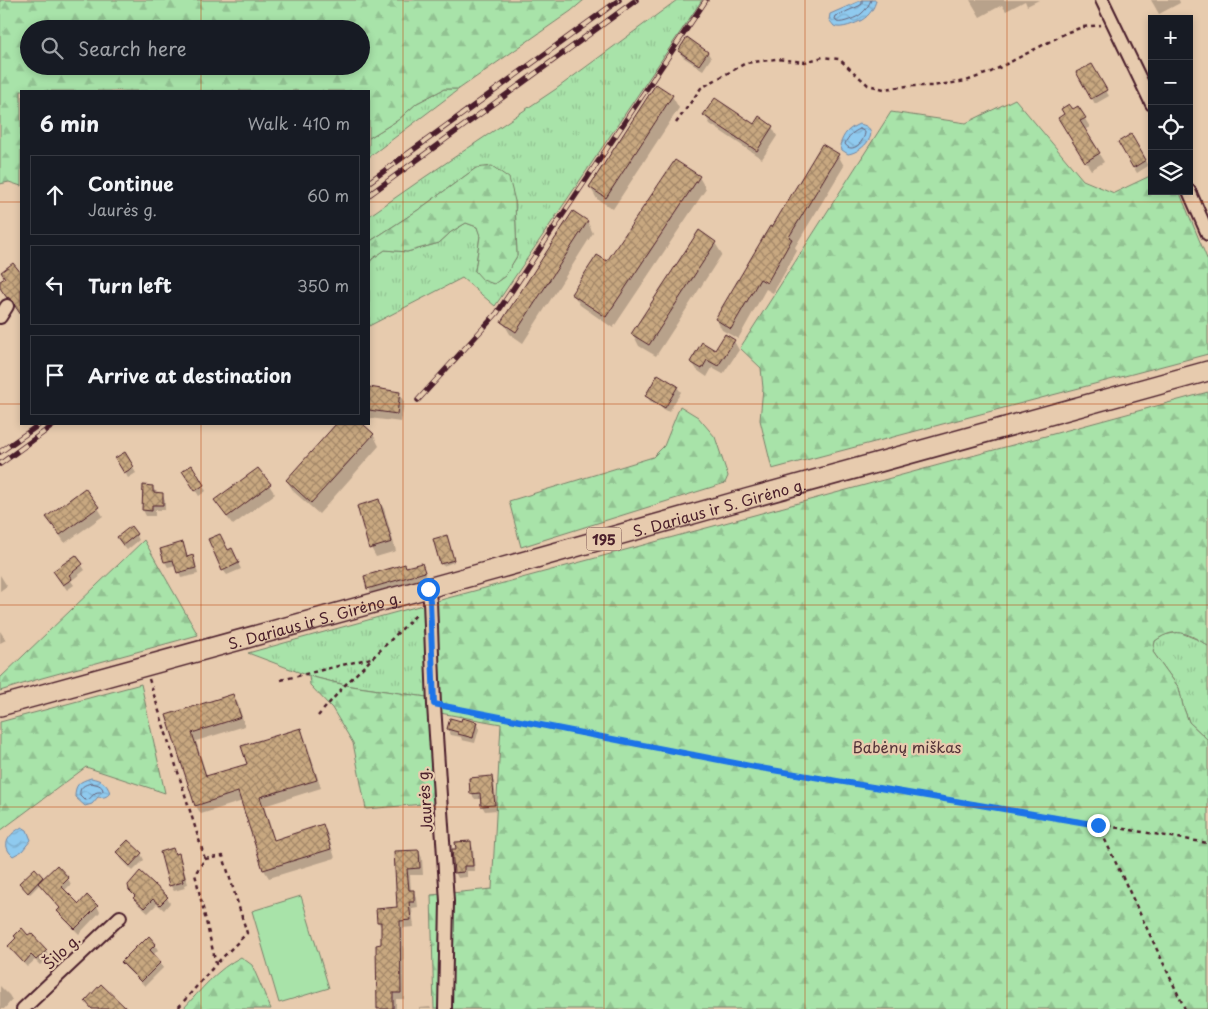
<!DOCTYPE html>
<html lang="en">
<head>
<meta charset="utf-8">
<style>
	:root { --surface:#171b24; --page:#242831; --text:#f1f3f6; --muted:#9ea1a6; --line:#363941 }
	body { margin:0; font-family:"Playpen Sans",sans-serif; background:var(--page); color:var(--text) }
	.controls { position:absolute; right:15px; top:15px; display:grid; overflow:hidden; border-radius:0px; box-shadow:0 2px 8px #0003 }
	.controls button { width:45px; height:45px; display:grid; place-items:center; padding:0; border:0; border-bottom:1px solid var(--line); background:var(--surface); color:var(--text); font:25px sans-serif }
	.stop { position:absolute; width:15px; height:15px; margin:-11px; border:4px solid #1a73e8; border-radius:50%; background:#fff }
	.stop.end { background:#1a73e8; border-color:#fff; box-shadow:0 1px 5px #0008 }
	.list { margin:0; padding:0; list-style:none }
	h2 { display:flex; justify-content:space-between; align-items:center; height:65px; margin:0; padding:0 20px; font-size:21px }
	h2 small { font-size:16px; font-weight:400; color:var(--muted) }
	.list li { display:grid; grid-template-columns:32px 1fr auto; gap:15px; align-items:center; box-sizing:border-box; height:80px; margin:0 10px 10px; padding:0 10px; border:1px solid var(--line); border-radius:0px }
	.list b { display:block; font-size:19px; white-space:nowrap }
	.list p { margin:0; font-size:16px; white-space:nowrap; color:var(--muted) }
	.list em { font-size:16px; font-style:normal; color:var(--muted) }
	.icon { flex:none; width:28px; height:28px; fill:none; stroke:currentColor; stroke-width:2; stroke-linecap:round; stroke-linejoin:round }
	.map { position:relative; flex:none; width:1208px; height:1009px; overflow:hidden }
	.search { position:absolute; background:var(--surface); box-shadow:0 2px 8px #0003; left:20px; top:20px; width:350px; height:55px; display:flex; align-items:center; gap:12px; box-sizing:border-box; padding:0 18px; border-radius:28px; color:var(--muted); font-size:19px }
	.panel { position:absolute; background:var(--surface); box-shadow:0 2px 8px #0003; left:20px; top:90px; width:350px; height:335px; border-radius:0px }
	.map>svg:first-child { display:block }
	.grass { fill:url(#grass-tufts); stroke:#79816a }
	.forest { fill:url(#forest-firs); stroke:#79816a; fill-rule:evenodd }
	.pitch { fill:#a8e3a9; stroke:#79816a }
	.water { fill:url(#water-waves); stroke:#7386a1 }
	.shadow { fill:#0003 }
	.lines { fill:none; stroke-linecap:round; stroke-linejoin:round }
	.shore { stroke:#666379; stroke-width:1 }
	.building { fill:url(#building-cross-hatch); stroke:#4a1f2b }
	.street-casing { stroke:#4a1f2b; stroke-width:16 }
	.primary-casing { stroke:#4a1f2b; stroke-width:22 }
	.path { stroke:#4a1f2b; stroke-width:2.5; stroke-dasharray:4 4; stroke-linecap:butt }
	.street { stroke:#e7cbae; stroke-width:12 }
	.primary { stroke:#e7cbae; stroke-width:19 }
	.rail-casing { stroke:#4a1f2b; stroke-width:5.5 }
	.rail { stroke:#e7cbae; stroke-width:4; stroke-dasharray:11; stroke-linecap:butt }
	.route { stroke:#1a73e8; stroke-width:6 }
	.grid { fill:none; stroke:#c04a14; stroke-width:1; stroke-opacity:0.55 }
	.labels { text-anchor:middle; dominant-baseline:central; stroke-width:4.5; stroke-linejoin:round; paint-order:stroke }
	.shield { fill:#e7cbae; stroke:#795352; stroke-width:1 }
	.shield-label { font-size:14px; font-weight:bold; fill:#4a1f2b }
	.street-label { font-size:15px; fill:#4a1f2b; stroke:#e7cbae }
	.park-label { font-size:15px; fill:#533338; stroke:#e7cbae }
</style>
</head>
<body>
<div class="map">
<svg width="1208" height="1009" viewBox="0 0 1208 1009">
	<defs>
		<pattern id="grass-tufts" width="24" height="20" patternUnits="userSpaceOnUse" patternTransform="scale(1.25)"><rect width="24" height="20" fill="#a8e3a9"/><path d="M3 7l-1-3M5 7V3M7 7l1-3M15 17l-1-3M17 17v-4M19 17l1-3" fill="none" stroke="#92c292"/></pattern>
		<pattern id="forest-firs" width="22" height="20" patternUnits="userSpaceOnUse" patternTransform="scale(1.25)"><rect width="22" height="20" fill="#a8e3a9"/><path d="M5 1l3.5 6h-7zM16 11l3.5 6h-7z" fill="#92c292"/></pattern>
		<pattern id="water-waves" width="16" height="10" patternUnits="userSpaceOnUse" patternTransform="scale(1.25)"><rect width="16" height="10" fill="#8fcaef"/><path d="M0 5q4-4 8 0t8 0" fill="none" stroke="#7dadcd"/></pattern>
		<pattern id="building-cross-hatch" width="8" height="8" patternUnits="userSpaceOnUse" patternTransform="scale(1.25)"><rect width="8" height="8" fill="#c8a880"/><path d="M0 0l8 8M0 8l8-8" fill="none" stroke="#a48869"/></pattern>
	</defs>
	<rect width="100%" height="100%" fill="#e7cbae"/>
	<filter id="ink" filterUnits="userSpaceOnUse"><feTurbulence type="fractalNoise" baseFrequency=".02" numOctaves="2"/><feDisplacementMap in="SourceGraphic" scale="10" xChannelSelector="R" yChannelSelector="G"/><feConvolveMatrix kernelMatrix="1 2 1 2 8 2 1 2 1" color-interpolation-filters="sRGB"/></filter>
	<g filter="url(#ink)">
		<g class="grass">
			<polygon points="677,0 702,0 495,306 462,278 369,326 369,264 372,259 385,250 407,252 439,243 451,232 466,223 477,227 480,235 475,271 493,284 505,276 517,256 515,201 476,168 418,210 369,242 369,216 425,177 556,89"/>
			<polygon points="444,89 459,89 369,157 369,138 398,120 417,103"/>
			<polygon points="437,601 440,699 345,685 309,676 248,653"/>
			<polygon points="1179,632 1201,641 1208,646 1208,740 1189,722 1183,706 1179,688 1153,652 1155,641 1164,635"/>
		</g>
		<g class="forest">
			<path d="M0,0H584L571,11L459,89H444L417,103L398,120L369,138V91H21V186L9,182L0,184ZM29,29H361V66H29Z"/>
			<polygon points="1015,99 1083,180 1114,193 1152,175 1152,191 1179,191 1208,261 1208,354 772,469 760,420 763,388 761,368 740,348 891,112 966,123"/>
			<polygon points="492,166 509,178 515,201 517,256 505,276 494,284 483,280 475,271 480,236 477,227 466,223 451,232 439,243 407,252 385,250 372,259 369,264 369,242 418,210 476,168"/>
			<path d="M1208,392V646C1189,633 1175,626 1155,641L1153,652L1179,688L1183,706L1189,722L1208,740V1009H434L431,895L492,889L501,724L440,713L435,803L366,809L353,743L332,708L310,685L309,676L345,685L440,699L437,601Z"/>
			<polygon points="680,406 698,417 715,437 728,476 725,483 521,547 509,501 653,457 664,446"/>
			<polygon points="144,540 198,635 42,678 0,691 0,678"/>
			<polygon points="141,684 165,793 86,767 0,831 0,722"/>
			<path d="M241,957L252,965L271,1009H183C201,990 217,969 241,957Z"/>
		</g>
		<polygon class="pitch" points="301,896 329,988 279,1003 252,911"/>
		<g class="water">
			<path d="M862,0H876C875,7 869,16 862,20C857,23 840,30 834,26C833,25 831,22 829,20L830,14Z"/>
			<path d="M859,124C884,128 864,152 848,154L842,150L840,145C844,133 848,129 859,124Z"/>
			<path d="M91,778C101,780 107,783 110,793C107,797 103,798 98,797L92,804L85,806L75,797C75,784 79,782 91,778Z"/>
			<path d="M22,827L27,830L31,840L22,851L13,856C0,845 9,834 22,827Z"/>
		</g>
		<g class="shadow">
			<polygon points="970,0 1039,0 1027,6 1025,1 1006,11 1002,5 980,17"/>
			<polygon points="1151,0 1179,0 1180,3 1159,14"/>
			<polygon points="679,51 708,53 711,58 703,70 683,57"/>
			<polygon points="1091,65 1109,96 1095,104 1078,73"/>
			<polygon points="672,96 679,108 613,209 597,199 590,187"/>
			<polygon points="1078,108 1090,127 1084,130 1104,162 1091,170 1065,127 1065,114"/>
			<polygon points="705,115 754,126 772,127 777,136 762,159 710,124"/>
			<polygon points="1130,136 1148,166 1137,173 1119,143"/>
			<polygon points="838,155 844,166 795,247 797,251 773,293 766,289 738,339 722,330 716,319 772,229"/>
			<polygon points="699,177 706,189 613,328 580,305 573,294 607,263"/>
			<polygon points="587,221 593,233 523,343 510,334 503,322"/>
			<polygon points="715,243 722,254 656,356 639,346 633,334"/>
			<polygon points="13,264 21,275 21,314 16,305 11,302 0,286 0,283 6,279"/>
			<polygon points="734,341 739,350 723,374 712,368 707,377 697,370 692,362 715,352"/>
			<polygon points="677,387 681,392 669,412 650,401 647,396"/>
			<polygon points="369,389 399,393 404,402 401,422 369,418"/>
			<polygon points="338,424 361,424 373,434 379,446 319,514 294,492 287,481"/>
			<polygon points="124,453 136,473 128,478 117,458"/>
			<polygon points="191,467 206,491 199,496 187,477"/>
			<polygon points="258,469 275,494 233,525 221,509"/>
			<polygon points="152,487 156,492 162,494 165,500 165,510 155,510 155,516 146,516 143,510"/>
			<polygon points="379,501 384,509 396,551 376,557 371,548"/>
			<polygon points="98,508 103,516 65,543 53,526"/>
			<polygon points="136,534 139,540 127,550 121,543"/>
			<polygon points="448,539 454,562 443,566 441,563"/>
			<polygon points="183,544 188,558 192,556 195,562 198,574 181,578 176,565 168,567 165,562 162,550"/>
			<polygon points="228,552 234,555 241,569 227,575 223,570"/>
			<polygon points="76,557 85,570 71,581 74,585 67,590 58,577"/>
			<polygon points="421,564 427,577 371,593 369,588 407,569"/>
			<polygon points="0,575 7,586 0,591"/>
			<polygon points="0,631 6,640 0,643"/>
			<polygon points="233,695 238,704 245,726 196,741 207,777 248,764 300,729 305,738 321,788 264,806 275,841 323,826 328,835 335,858 269,878 264,870 243,801 201,814 196,806 168,716"/>
			<polygon points="476,723 479,729 475,743 462,740 461,737 451,735 448,729"/>
			<polygon points="491,777 494,782 497,810 485,811 482,806 481,799 475,799 471,794"/>
			<polygon points="128,841 141,854 144,860 133,871 120,858 117,852"/>
			<polygon points="470,842 473,848 475,871 467,871 467,877 458,878 455,872"/>
			<polygon points="419,851 422,858 423,875 410,875 411,891 413,891 417,898 418,908 412,909 414,927 403,928 404,999 396,999 396,1009 379,1009 382,946 382,928 378,922 378,910 398,908 395,852"/>
			<polygon points="178,854 181,860 188,884 184,885 185,888 174,891 170,885 176,855"/>
			<polygon points="35,870 43,880 68,879 71,884 64,891 79,906 97,906 100,912 79,934 62,917 59,911 61,909 43,889 40,884 30,894 21,885"/>
			<polygon points="135,898 167,898 170,903 164,910 157,904 148,913 138,904"/>
			<polygon points="28,937 46,951 49,956 40,965 35,960 27,967 13,952 10,946"/>
			<polygon points="155,945 158,950 153,955 160,962 163,968 145,986 126,968 123,962"/>
			<polygon points="0,986 9,995 12,1000 4,1009 0,1009"/>
			<polygon points="430,1007 431,1009 419,1009 419,1008"/>
		</g>
		<g class="lines">
			<g class="shore">
				<path d="M862,0V4L859,6L836,16L835,19C836,20 836,21 837,22C842,24 858,17 861,14C866,10 869,5 871,0"/>
				<path d="M860,129L865,132C865,141 852,155 845,144C848,136 853,132 860,129Z"/>
				<path d="M91,783C96,784 103,785 103,791C101,793 98,791 95,793C91,796 91,800 85,800L80,795C79,787 84,785 91,783Z"/>
			</g>
		</g>
		<g class="building">
			<polygon points="687,37 708,52 699,65 678,51"/>
			<polygon points="1092,64 1107,90 1091,99 1076,72"/>
			<polygon points="656,84 673,95 606,198 589,187"/>
			<polygon points="715,98 754,124 759,116 773,126 757,151 703,115"/>
			<polygon points="1069,104 1073,109 1078,106 1086,118 1080,121 1100,153 1085,162 1058,118 1064,114 1061,109"/>
			<polygon points="1131,134 1146,160 1133,168 1118,142"/>
			<polygon points="822,144 839,154 789,237 792,239 767,283 760,279 731,329 715,319 770,226 772,227"/>
			<polygon points="675,160 700,176 606,317 571,294 597,255 607,261"/>
			<polygon points="573,211 588,221 516,332 501,322"/>
			<polygon points="699,230 716,242 649,345 631,334"/>
			<polygon points="13,263 21,273 21,315 15,306 14,302 8,297 7,298 0,288 0,281 5,278 1,272"/>
			<polygon points="725,334 735,340 718,366 707,360 702,369 690,362 702,342 715,350"/>
			<polygon points="658,374 678,386 665,408 645,396"/>
			<polygon points="369,387 400,392 397,414 369,410"/>
			<polygon points="336,424 363,424 374,434 311,503 286,480"/>
			<polygon points="125,452 134,467 124,473 115,458"/>
			<polygon points="192,465 204,485 195,491 182,471"/>
			<polygon points="258,468 271,484 227,517 214,500"/>
			<polygon points="143,485 153,486 153,492 163,493 163,505 152,505 152,511 142,510"/>
			<polygon points="85,488 99,507 60,535 46,517"/>
			<polygon points="379,499 392,542 369,549 357,506"/>
			<polygon points="131,526 137,534 123,545 117,537"/>
			<polygon points="220,534 228,550 232,548 239,563 222,571 208,539"/>
			<polygon points="447,535 454,560 440,564 433,539"/>
			<polygon points="183,542 187,557 193,555 196,568 177,573 173,560 164,562 160,549"/>
			<polygon points="76,555 83,564 69,575 72,579 63,585 53,571"/>
			<polygon points="422,563 425,572 367,589 364,576 405,564 406,567"/>
			<polygon points="233,694 241,717 192,733 206,776 247,764 241,746 301,728 317,780 260,797 274,840 323,824 331,849 263,870 238,792 195,806 166,715"/>
			<polygon points="450,718 461,721 462,718 477,722 473,738 458,734 458,732 447,729"/>
			<polygon points="492,776 495,805 481,806 480,793 470,794 469,778"/>
			<polygon points="128,840 142,853 130,866 116,852"/>
			<polygon points="471,841 473,866 464,866 464,872 454,873 452,849 456,849 455,842"/>
			<polygon points="173,848 175,854 179,853 185,878 182,879 183,882 169,886 160,852"/>
			<polygon points="419,850 420,868 407,869 409,890 414,890 414,902 409,902 411,920 400,921 401,993 393,993 393,1009 377,1009 376,945 381,944 381,922 377,922 376,909 397,907 394,851"/>
			<polygon points="57,865 69,878 61,886 79,904 87,895 98,906 75,929 57,911 60,908 38,883"/>
			<polygon points="35,868 43,877 28,893 19,883"/>
			<polygon points="140,871 168,897 160,905 153,899 144,908 133,898 135,896 129,890 128,885"/>
			<polygon points="22,928 28,935 31,933 47,950 36,960 31,955 24,963 8,946 16,938 14,936"/>
			<polygon points="149,936 156,944 150,950 161,962 141,982 121,962 141,942 142,943"/>
			<polygon points="101,984 127,1009 92,1009 85,1001"/>
		</g>
		<g class="lines">
			<g class="street-casing">
				<g id="street">
					<polyline points="1102,0 1152,104"/>
					<polyline points="1189,191 1208,234"/>
					<polyline points="0,317 7,306"/>
					<polyline points="428,589 430,601 434,705 447,901 445,1009"/>
					<polyline points="23,1009 120,917"/>
				</g>
			</g>
			<g class="primary-casing">
				<g id="primary">
					<path id="s1" d="M0,706L497,569L746,499L1208,371"/>
				</g>
			</g>
			<g class="path">
				<polyline points="676,123 701,88 746,63 776,59 805,62 823,57 839,59 868,85 884,89 907,86 932,86 966,81 991,72 1068,32 1083,27 1101,25"/>
				<polyline points="149,679 205,859 195,874 216,964 177,1009"/>
				<polyline points="281,680 371,658"/>
				<polyline points="446,707 755,767 1208,843"/>
				<polyline points="318,716 345,685 418,613"/>
				<polyline points="1098,825 1185,1009"/>
				<polyline points="205,859 223,856 247,933 216,964"/>
			</g>
			<use href="#street" class="street"/>
			<use href="#primary" class="primary"/>
			<g class="rail-casing">
				<g id="rail">
					<polyline points="369,182 619,0"/>
					<polyline points="369,195 636,0"/>
					<polyline points="418,400 497,313 706,0"/>
					<polyline points="0,452 40,424"/>
					<polyline points="0,464 55,424"/>
				</g>
			</g>
			<use href="#rail" class="rail"/>
		</g>
	</g>
	<g class="lines" filter="url(#ink)">
		<polyline class="route" points="428,589 430,601 434,704 755,767 1098,825"/>
	</g>
	<path class="grid" d="M201,0V29M403,0V1009M604,0V1009M805,0V1009M1007,0V1009M201,66V91M0,202H21M369,202H1208M0,404H21M369,404H1208M201,424V1009M0,605H1208M0,807H1208"/>
	<g class="labels">
		<rect class="shield" x="586.5" y="527.5" width="35" height="23" rx="4"/>
		<g class="shield-label">
			<text x="604" y="539">195</text>
		</g>
		<g class="street-label">
			<text stroke="none"><textPath href="#s1" startOffset="746">S. Dariaus ir S. Girėno g.</textPath></text>
			<text stroke="none"><textPath href="#s1" startOffset="326">S. Dariaus ir S. Girėno g.</textPath></text>
			<text transform="translate(424 800) rotate(-94)">Jaurės g.</text>
			<text transform="translate(61 951) rotate(-43)">Šilo g.</text>
		</g>
		<g class="park-label">
			<text x="907" y="746">Babėnų miškas</text>
		</g>
	</g>
</svg>
<div class="controls">
<button>+</button>
<button>−</button>
<button><svg class="icon" aria-label="locate" viewBox="0 0 24 24"><circle cx="12" cy="12" r="6"/><path d="M12 2v4M12 18v4M2 12h4M18 12h4"/></svg></button>
<button><svg class="icon" aria-label="layers" viewBox="0 0 24 24"><path d="M12 4l9 5-9 5-9-5zM3 14l9 5 9-5"/></svg></button>
</div>
<div class="stop" style="left:428px;top:589px"></div>
<div class="stop end" style="left:1098px;top:825px"></div>
<div class="search"><svg class="icon" aria-label="search" viewBox="0 0 24 24"><circle cx="10" cy="10" r="6"/><path d="M15 15l6 6"/></svg>Search here</div>
<section class="panel">
<h2>6 min<small>Walk · 410 m</small></h2>
<ul class="list">
<li><svg class="icon" aria-label="ahead" viewBox="0 0 24 24"><path d="M12 20V5M6 11l6-6 6 6"/></svg><div><b>Continue</b><p>Jaurės g.</p></div><em>60 m</em></li>
<li><svg class="icon" aria-label="left" viewBox="0 0 24 24"><path d="M17 20v-9H6M10 6l-5 5 5 5"/></svg><div><b>Turn left</b></div><em>350 m</em></li>
<li><svg class="icon" aria-label="arrive" viewBox="0 0 24 24"><path d="M6 21V4h12l-3 4 3 4H6"/></svg><div><b>Arrive at destination</b></div></li>
</ul>
</section>
</div>
</body>
</html>
